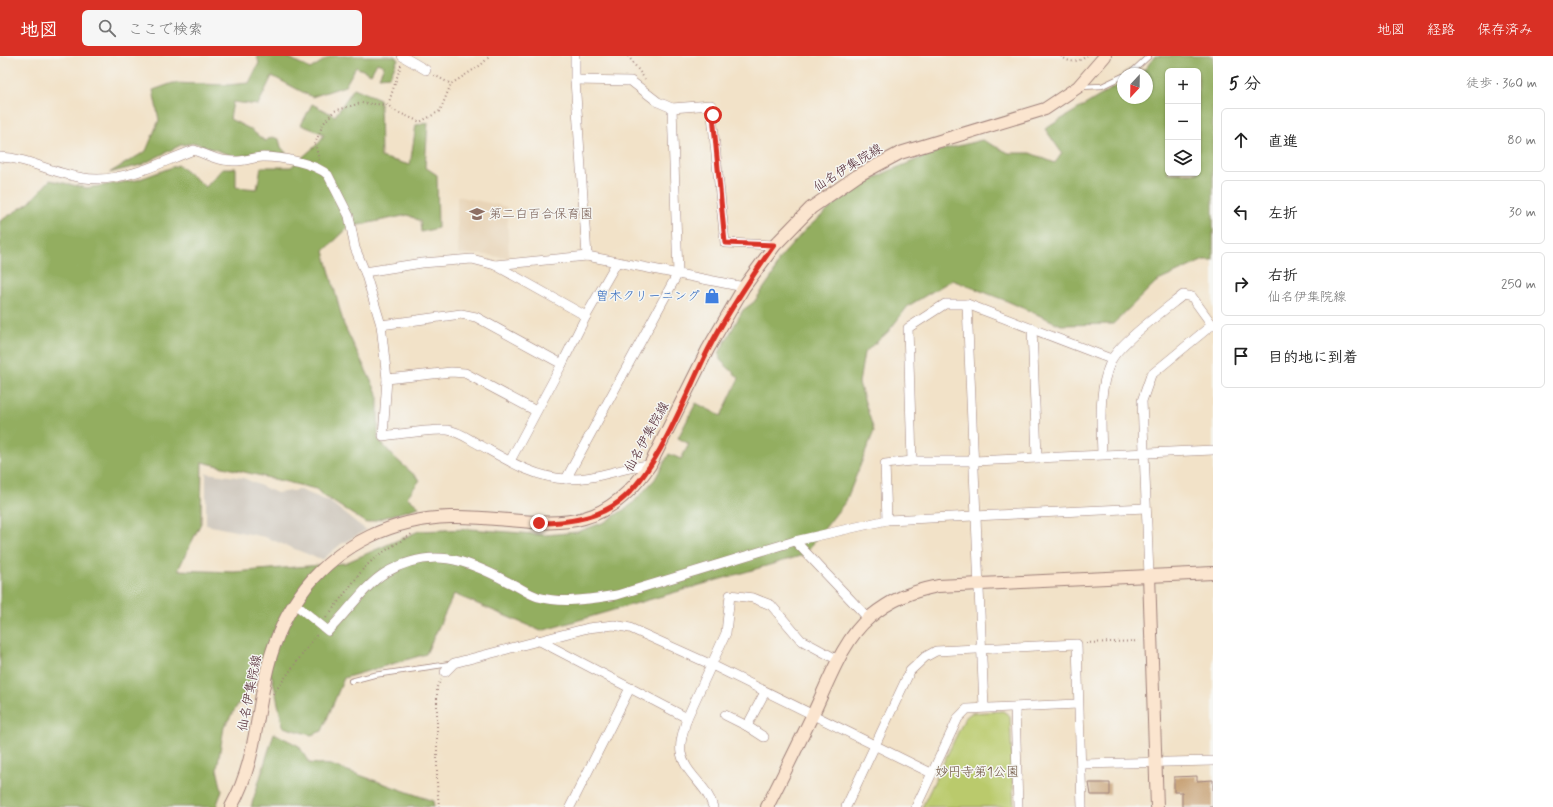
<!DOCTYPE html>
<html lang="ja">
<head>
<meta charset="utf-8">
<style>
	:root { --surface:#fff; --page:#f6f6f6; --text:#222; --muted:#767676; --line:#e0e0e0; --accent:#d93025 }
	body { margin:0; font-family:Mynerve,"Klee One",sans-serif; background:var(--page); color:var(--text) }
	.controls { position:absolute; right:12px; top:12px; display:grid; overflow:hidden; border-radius:6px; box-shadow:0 1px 3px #0004 }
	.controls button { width:36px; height:36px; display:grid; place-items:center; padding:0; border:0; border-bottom:1px solid var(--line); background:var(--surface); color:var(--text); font:20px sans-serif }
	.compass { position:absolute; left:1117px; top:12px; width:36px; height:36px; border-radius:50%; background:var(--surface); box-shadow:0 1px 3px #0004; rotate:202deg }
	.stop { position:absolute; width:12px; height:12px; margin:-9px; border:3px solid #d93025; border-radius:50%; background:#fff }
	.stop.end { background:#d93025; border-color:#fff; box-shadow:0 1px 4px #0008 }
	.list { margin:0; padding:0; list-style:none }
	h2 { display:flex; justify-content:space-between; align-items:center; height:52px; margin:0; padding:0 16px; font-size:17px }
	h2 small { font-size:13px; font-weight:400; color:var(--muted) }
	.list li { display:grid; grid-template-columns:26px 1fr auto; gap:12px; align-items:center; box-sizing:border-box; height:64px; margin:0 8px 8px; padding:0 8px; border:1px solid var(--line); border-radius:6px }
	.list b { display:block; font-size:15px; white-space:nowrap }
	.list p { margin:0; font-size:13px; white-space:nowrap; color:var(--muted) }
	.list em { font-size:13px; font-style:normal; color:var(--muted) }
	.icon { flex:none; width:22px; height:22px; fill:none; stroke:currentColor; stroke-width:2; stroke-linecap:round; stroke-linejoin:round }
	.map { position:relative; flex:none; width:1213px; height:751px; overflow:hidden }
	header { display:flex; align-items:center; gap:24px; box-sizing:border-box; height:56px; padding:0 20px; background:var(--accent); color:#fff }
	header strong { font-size:19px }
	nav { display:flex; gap:22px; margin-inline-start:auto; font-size:14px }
	.search { width:280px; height:36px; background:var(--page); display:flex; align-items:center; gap:10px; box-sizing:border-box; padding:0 14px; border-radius:6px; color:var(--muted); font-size:15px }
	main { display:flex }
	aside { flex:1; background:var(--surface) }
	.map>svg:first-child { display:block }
	.built { fill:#e8d4b7 }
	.industrial { fill:#cbc3b8 }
	.green { fill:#baca6c; stroke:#82744c }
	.forest { fill:#93ae60; stroke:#6e6646; fill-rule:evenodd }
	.building { fill:#c9a479 }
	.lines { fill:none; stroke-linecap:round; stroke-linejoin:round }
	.lane-casing { stroke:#9e807a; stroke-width:6 }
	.street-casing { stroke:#9e807a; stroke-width:10 }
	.secondary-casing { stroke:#9e807a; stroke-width:14 }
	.path { stroke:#9e807a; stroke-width:2; stroke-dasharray:1 3; stroke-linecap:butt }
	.lane { stroke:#fff; stroke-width:4.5 }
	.street { stroke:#fff; stroke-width:9 }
	.secondary { stroke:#fbe5cf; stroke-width:12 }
	.route { stroke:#d93025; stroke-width:5 }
	.labels { text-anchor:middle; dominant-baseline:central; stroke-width:3; stroke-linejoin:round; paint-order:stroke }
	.street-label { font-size:13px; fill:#4a1f2b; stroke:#f6f6f2 }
	.education-label { font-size:13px; fill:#785e54; stroke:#f6f6f2; text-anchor:start }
	.shop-label { font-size:13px; fill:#366cbe; stroke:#f6f6f2; text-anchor:end }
	.park-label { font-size:13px; fill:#6c523e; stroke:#f6f6f2 }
</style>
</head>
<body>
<header>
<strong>地図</strong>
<div class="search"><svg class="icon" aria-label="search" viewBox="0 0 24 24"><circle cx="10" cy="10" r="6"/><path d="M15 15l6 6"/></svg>ここで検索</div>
<nav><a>地図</a><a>経路</a><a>保存済み</a></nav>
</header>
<main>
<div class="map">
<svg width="1213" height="751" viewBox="0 0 1213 751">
	<rect width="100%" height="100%" fill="#f6f6f2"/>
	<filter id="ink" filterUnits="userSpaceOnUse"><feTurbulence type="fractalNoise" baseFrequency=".025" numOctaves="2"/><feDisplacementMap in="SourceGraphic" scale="8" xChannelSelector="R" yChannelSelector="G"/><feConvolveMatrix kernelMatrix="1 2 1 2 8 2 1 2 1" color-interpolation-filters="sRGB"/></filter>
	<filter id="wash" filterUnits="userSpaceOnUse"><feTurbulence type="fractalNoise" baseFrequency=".012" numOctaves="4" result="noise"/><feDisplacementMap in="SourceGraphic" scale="16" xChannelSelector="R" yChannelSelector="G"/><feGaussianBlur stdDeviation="0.9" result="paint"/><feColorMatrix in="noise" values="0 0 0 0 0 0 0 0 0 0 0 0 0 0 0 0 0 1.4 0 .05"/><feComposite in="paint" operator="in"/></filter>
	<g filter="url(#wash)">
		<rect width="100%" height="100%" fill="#f2e2c8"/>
		<polygon class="built" points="457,140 507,151 509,203 488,199 458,198"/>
		<polygon class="industrial" points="206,417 243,422 277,437 300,434 330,446 366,474 341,488 322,504 265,481 206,469"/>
		<polygon class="green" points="1003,655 1010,660 1014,751 922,751 965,662 971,657"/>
		<g class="forest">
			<polygon points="257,0 286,0 310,13 331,0 394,0 398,3 390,20 379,21 384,10 377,7 371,18 356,11 345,30 312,41 272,20 258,49 233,46 230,63 250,73 265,85 272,81 279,83 281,91 287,98 265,96 236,101 196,87 181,89 141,109 109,117 146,95 159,64 153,34 173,27 227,29 249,27 259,7"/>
			<path d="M1155,0H1213V204H1204L1156,226L1113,268L1061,269L1007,245L952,224L908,250L888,276L864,297L859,327L874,375L846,445L804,499L541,575L454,538L426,598L344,622L322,675L311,679L283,671L272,620L257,618L224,671L217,713L222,735L216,751H0V165L29,147L50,124L87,132L137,124L178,109L206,131L223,112H236V131L257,133L261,111H291L320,86L324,78L301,69L312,48L335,60L354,32L380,43L381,101L410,109L416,69L428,67L425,111L437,119L438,172L421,176L420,165L408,159L349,171L324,195L344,269L378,339V383L394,401L420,424L407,441L419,451L366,467L324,440L316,433L202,406L201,467L178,514L234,516L345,507L419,475L470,473L546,479L577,476L605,466L631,449L655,423L669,398L681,403L689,388L678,382L696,347L721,360L739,322L720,304L719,297L743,254L754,246L773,219L779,203L805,174L834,149L861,130L889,115L938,95L982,84L1009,97H1030L1055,107L1062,97L1045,73L1123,26V42H1147V18H1137L1145,13ZM1168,15H1198V117H1168Z"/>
			<polygon points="274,677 299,690 309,707 331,709 433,745 434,751 251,751"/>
		</g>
		<g id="blocks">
			<g class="building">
				<polygon points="1197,720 1197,725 1213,724 1213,751 1182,751 1182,736 1174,736 1174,721"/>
				<polygon points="1089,727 1110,727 1110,739 1091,739"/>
			</g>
		</g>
	</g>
	<g filter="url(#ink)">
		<use href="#blocks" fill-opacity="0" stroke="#9e807a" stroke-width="1"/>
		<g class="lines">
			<g class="lane-casing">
				<g id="lane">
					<polyline points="1127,18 1134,14 1149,0"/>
					<polyline points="1080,31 1102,30 1123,20"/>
					<polyline points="351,625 374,619 450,608"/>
				</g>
			</g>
			<g class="street-casing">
				<g id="street">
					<polyline points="402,0 426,14"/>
					<polyline points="575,0 575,24 587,200"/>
					<polyline points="575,24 631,25 658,46 672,52 711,49 725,187 775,189"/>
					<path d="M0,101C23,102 40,111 62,117C78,122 99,125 116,121C143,117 169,103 194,94C207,99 218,105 233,105C243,106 253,101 263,101C281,101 315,107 328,119L349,160L355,192L365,216L381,269L387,323L383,380C400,378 431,373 447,374C459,375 470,384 480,389C507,404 535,422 567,423C596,424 622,411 650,409"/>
					<polyline points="495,209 586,260"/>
					<polyline points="365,216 422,207 472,203 495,209 587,200 744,231"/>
					<polyline points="967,248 984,651"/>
					<polyline points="381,269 461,258 476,261 562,308"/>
					<polyline points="1032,272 1037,401"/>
					<polyline points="387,323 451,316 465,317 536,355"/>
					<path d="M1102,398C1101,367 1098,334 1111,305C1118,288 1167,252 1183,239L1192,241L1213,270"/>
					<polyline points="510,405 562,308 586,260 617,206"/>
					<polyline points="912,405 908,272 945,248 967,248 1111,303"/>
					<polyline points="566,423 678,217 672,52"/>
					<polyline points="887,464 885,408 912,405 974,405 1213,394"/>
					<polyline points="795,485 868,562"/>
					<polyline points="1149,519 1142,345 1151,319 1213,268"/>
					<path d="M295,548L328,575C346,558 365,529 385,517C431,490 465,503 508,526C518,530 528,538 538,541C564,548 590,543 617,539L795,485L887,464L1146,452"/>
					<polyline points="538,584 630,632"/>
					<polyline points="445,616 454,607 588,572 614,569 630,572 712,609 931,717"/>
					<polyline points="1015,651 1018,751"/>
					<polyline points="725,659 747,670 765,636"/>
					<polyline points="687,662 726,577 730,539 753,542 771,549 801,584 838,604"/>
					<polyline points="747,670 764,681"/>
					<polyline points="1081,708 1213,705"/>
					<path d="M570,751L630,632L687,662C684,673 679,686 681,697C685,718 708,730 713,751"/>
					<polyline points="846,751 910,615 925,601 936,595 1077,588 1082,751"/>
					<polyline points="916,751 958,662 967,653 1078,648"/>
				</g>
			</g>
			<g class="secondary-casing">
				<g id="secondary">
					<polyline points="1149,519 1157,751"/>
					<path d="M231,751C256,707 256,658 268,610C275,582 289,553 306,531C342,487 393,463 450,461C535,459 592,494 650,409L708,293L744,231L775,189L811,152L857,120L900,97L1045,53L1078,31L1105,0"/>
					<path d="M767,751C783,720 798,689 813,658C828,627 843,583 870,561C892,543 910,536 938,530L1213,517"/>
				</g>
			</g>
			<g class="path">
				<polyline points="628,0 645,23"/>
				<path d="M1061,0C1070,8 1078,6 1087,0"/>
				<polyline points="401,9 388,49 393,54 420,66 440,55 451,28"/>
				<polyline points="434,19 451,28 481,9 490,0"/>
				<polyline points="319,104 315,88 323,68 334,55 361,47 388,49"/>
				<polyline points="326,562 364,512 377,500 412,478"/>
				<polyline points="1086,587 1139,585"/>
				<polyline points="273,638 318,577"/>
				<polyline points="439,751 437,728 437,631 441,624"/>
			</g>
			<use href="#lane" class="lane"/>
			<use href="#street" class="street"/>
			<use href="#secondary" class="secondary"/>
		</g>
	</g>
	<g class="lines" filter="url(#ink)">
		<path class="route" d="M539,467C567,467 597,463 620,445C659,413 685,340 708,294C727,257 750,223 774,189L725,187L713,59"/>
	</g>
	<defs>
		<g id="school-bare" transform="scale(1.2)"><path d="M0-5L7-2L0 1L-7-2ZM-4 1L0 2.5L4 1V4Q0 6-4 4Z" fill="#8d6e63" stroke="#f6f6f2" stroke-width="2.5" paint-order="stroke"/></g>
		<g id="shop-bare" transform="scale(1.2)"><path d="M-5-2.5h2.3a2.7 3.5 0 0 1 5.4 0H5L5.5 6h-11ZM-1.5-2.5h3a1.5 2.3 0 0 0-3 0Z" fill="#3f7fe0" stroke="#f6f6f2" stroke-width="2.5" paint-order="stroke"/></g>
	</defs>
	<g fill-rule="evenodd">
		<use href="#school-bare" x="477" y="158"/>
		<use href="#shop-bare" x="712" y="240"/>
	</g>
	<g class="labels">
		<g class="street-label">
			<text transform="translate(848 112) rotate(-32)">仙名伊集院線</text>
			<text transform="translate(647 381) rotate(-61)">仙名伊集院線</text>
			<text transform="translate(250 637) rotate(-79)">仙名伊集院線</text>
		</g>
		<g class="education-label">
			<text x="489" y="158">第二白百合保育園</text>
		</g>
		<g class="shop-label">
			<text x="700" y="240">曽木クリーニング</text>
		</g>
		<g class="park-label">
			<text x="977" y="716">妙円寺第1公園</text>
		</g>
	</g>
</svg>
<div class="controls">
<button>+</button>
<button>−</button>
<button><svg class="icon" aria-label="layers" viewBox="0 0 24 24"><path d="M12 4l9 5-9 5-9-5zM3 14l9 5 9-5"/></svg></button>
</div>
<svg class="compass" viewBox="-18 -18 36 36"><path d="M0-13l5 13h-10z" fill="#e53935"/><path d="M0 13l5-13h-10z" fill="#767676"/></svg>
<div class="stop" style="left:713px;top:59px"></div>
<div class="stop end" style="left:539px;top:467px"></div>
</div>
<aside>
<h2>5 分<small>徒歩 · 360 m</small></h2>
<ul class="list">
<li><svg class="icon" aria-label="ahead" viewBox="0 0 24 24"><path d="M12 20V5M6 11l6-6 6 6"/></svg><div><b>直進</b></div><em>80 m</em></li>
<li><svg class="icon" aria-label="left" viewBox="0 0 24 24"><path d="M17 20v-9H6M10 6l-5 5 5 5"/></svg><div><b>左折</b></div><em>30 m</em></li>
<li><svg class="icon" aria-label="right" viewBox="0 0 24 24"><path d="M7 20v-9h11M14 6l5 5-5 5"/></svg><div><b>右折</b><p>仙名伊集院線</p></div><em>250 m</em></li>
<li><svg class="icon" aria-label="arrive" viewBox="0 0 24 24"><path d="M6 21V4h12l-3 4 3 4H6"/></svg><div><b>目的地に到着</b></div></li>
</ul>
</aside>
</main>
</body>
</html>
